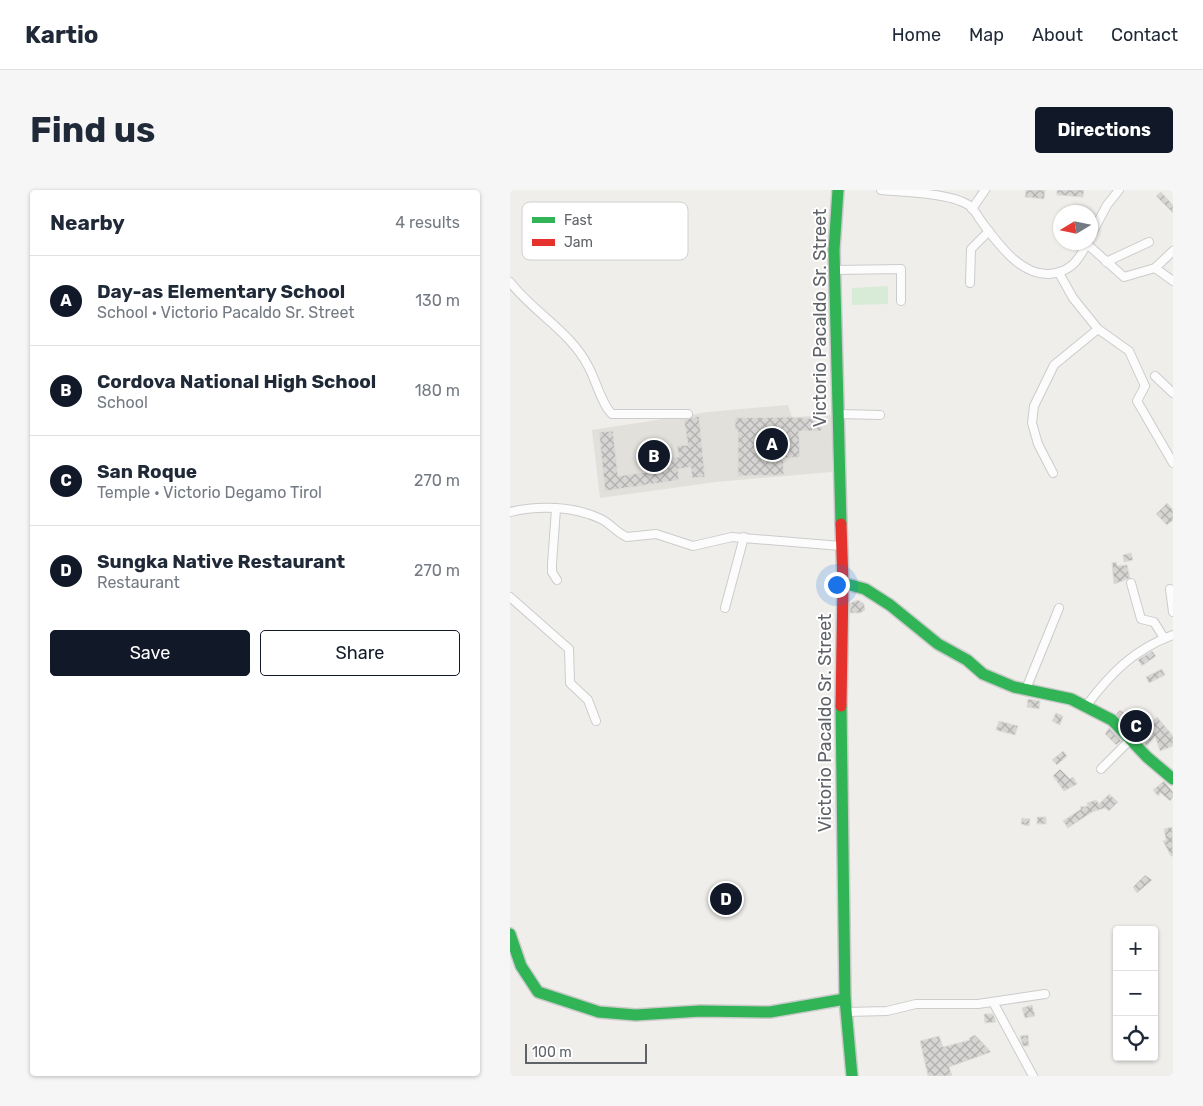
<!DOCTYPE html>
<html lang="en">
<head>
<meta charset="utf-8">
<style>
	:root { --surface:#fff; --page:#f6f6f7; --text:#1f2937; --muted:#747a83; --line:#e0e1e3; --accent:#111827 }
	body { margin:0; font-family:Rubik,sans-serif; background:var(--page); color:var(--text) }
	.controls { position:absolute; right:15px; bottom:15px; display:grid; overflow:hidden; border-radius:5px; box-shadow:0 1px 4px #0004 }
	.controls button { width:45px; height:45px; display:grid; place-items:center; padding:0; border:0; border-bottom:1px solid var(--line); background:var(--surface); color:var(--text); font:25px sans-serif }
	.compass { position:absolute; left:543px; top:15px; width:45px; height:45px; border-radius:50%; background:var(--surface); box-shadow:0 1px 4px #0004; rotate:260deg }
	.scale { position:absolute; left:15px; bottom:12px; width:122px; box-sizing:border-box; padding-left:5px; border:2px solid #5f6368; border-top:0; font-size:14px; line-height:18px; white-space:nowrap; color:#5f6368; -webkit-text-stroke:4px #fff; paint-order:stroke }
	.you { position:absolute; left:326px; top:394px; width:18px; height:18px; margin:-12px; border:4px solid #fff; border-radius:50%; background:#1a73e8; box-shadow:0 0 0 8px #1a73e833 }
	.badge { display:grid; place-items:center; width:32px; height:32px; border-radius:50%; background:var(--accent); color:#fff; font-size:16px; font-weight:700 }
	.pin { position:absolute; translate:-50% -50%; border:2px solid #fff; box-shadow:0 1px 5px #0006 }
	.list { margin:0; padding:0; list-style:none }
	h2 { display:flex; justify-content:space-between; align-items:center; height:65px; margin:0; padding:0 20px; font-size:21px }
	h2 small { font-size:16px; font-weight:400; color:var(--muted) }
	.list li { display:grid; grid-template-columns:32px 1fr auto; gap:15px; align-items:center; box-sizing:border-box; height:90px; padding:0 20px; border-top:1px solid var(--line) }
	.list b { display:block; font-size:19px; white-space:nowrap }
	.list p { margin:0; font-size:16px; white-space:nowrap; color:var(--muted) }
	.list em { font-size:16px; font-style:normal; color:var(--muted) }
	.actions { display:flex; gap:10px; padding:15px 20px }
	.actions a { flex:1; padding:11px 0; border:1px solid var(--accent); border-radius:5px; text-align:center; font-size:18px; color:var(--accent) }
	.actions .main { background:var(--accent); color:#fff }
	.icon { flex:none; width:28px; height:28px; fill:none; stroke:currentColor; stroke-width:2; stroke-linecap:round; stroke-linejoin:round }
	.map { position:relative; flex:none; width:663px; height:886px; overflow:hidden; border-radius:5px }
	header { display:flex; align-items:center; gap:30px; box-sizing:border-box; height:70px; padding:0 25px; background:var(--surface); border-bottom:1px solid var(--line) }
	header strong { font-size:24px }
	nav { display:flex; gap:28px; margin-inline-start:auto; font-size:18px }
	.intro { display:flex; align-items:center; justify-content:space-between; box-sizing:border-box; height:120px; padding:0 30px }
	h1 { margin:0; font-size:35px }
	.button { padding:12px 22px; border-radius:5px; background:var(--accent); color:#fff; font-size:18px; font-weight:700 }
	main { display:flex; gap:30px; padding:0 30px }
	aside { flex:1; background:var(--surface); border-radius:5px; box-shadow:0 1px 4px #0004 }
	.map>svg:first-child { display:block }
	.education { fill:#e2e0da }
	.green { fill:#d8ebd6 }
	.building { fill:url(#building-cross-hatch); stroke:#deddd9 }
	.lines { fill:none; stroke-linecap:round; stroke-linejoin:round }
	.street-casing { stroke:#cbcccc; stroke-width:10 }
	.fast-casing { stroke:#cacacb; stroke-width:14 }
	.jam-casing { stroke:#cacacb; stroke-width:14 }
	.street { stroke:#fdfcfc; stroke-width:8 }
	.fast { stroke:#30b455; stroke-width:11 }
	.jam { stroke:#e5322d; stroke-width:11 }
	.labels { text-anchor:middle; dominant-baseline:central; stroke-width:4; stroke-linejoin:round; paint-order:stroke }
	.street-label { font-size:18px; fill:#5f6368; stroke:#fff }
	.key { fill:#fff; stroke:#cfd0d2; stroke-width:1 }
	.key-label { font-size:14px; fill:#5f6368 }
</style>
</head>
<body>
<header>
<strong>Kartio</strong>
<nav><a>Home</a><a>Map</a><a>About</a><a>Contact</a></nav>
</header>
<div class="intro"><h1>Find us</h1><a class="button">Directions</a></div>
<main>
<aside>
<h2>Nearby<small>4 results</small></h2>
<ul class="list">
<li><span class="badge">A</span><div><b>Day-as Elementary School</b><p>School · Victorio Pacaldo Sr. Street</p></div><em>130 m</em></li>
<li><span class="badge">B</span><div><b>Cordova National High School</b><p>School</p></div><em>180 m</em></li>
<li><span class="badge">C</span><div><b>San Roque</b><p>Temple · Victorio Degamo Tirol</p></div><em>270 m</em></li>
<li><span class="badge">D</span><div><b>Sungka Native Restaurant</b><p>Restaurant</p></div><em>270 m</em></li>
</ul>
<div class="actions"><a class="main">Save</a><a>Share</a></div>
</aside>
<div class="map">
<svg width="663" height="886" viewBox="0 0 663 886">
	<defs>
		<pattern id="building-cross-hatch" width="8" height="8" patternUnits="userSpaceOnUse" patternTransform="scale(1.25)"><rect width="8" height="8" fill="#d6d5d3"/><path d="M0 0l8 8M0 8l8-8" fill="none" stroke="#b1b0af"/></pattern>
	</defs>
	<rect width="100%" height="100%" fill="#efeeea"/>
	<polygon class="education" points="278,215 282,227 322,225 322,282 206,292 90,308 82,240 198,222"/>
	<polygon class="green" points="378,96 378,114 342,115 342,98"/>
	<g class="building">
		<polygon points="516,0 535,0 534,9 515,7"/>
		<polygon points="547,0 574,0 573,7 547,5"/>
		<polygon points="651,2 663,15 663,23 646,6"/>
		<polygon points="189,226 195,287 182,288 181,277 168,279 169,290 95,301 89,242 103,241 108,286 154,280 152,269 169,267 167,256 178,255 174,230"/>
		<polygon points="278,227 312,229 311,241 289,241 290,267 273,268 274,285 228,286 228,240 225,240 225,228"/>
		<polygon points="657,313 663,320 663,330 657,335 646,324"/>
		<polygon points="621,363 623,370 614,372 613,365"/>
		<polygon points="606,372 607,376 617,375 620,388 604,394 602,373"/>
		<polygon points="348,410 354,414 355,420 350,423 340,423 340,413"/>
		<polygon points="642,461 646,466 632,476 628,470"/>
		<polygon points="652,479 655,485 639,493 636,487"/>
		<polygon points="518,509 530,511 529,519 517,517"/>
		<polygon points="610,520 625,532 628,527 638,535 647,527 663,546 663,556 650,561 645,546 637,556 606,524"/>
		<polygon points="546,523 553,526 550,535 542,531"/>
		<polygon points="489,531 508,536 505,545 486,540"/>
		<polygon points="599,538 611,551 606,555 595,544"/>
		<polygon points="553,561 557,566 547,575 542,570"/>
		<polygon points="550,579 560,589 563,587 567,594 554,601 543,586"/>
		<polygon points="654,591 663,602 663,607 660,611 651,603 648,606 643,600"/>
		<polygon points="599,604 608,612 599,621 595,618 582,622 558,638 553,631 571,619 570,617 578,616 577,613 586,610 589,614"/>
		<rect x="527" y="627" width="9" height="7"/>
		<polygon points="512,628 520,629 519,636 511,634"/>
		<polygon points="662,637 663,666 661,666 653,651 656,650 654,639"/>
		<polygon points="635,685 642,690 627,703 623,697"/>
		<polygon points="522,815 525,826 515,828 512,818"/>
		<polygon points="474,824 483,824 486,832 475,833"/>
		<polygon points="465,845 481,862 439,877 442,886 418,886 410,851 429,846 433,857 460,850 459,848"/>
		<polygon points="518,845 519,856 513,856 510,846"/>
	</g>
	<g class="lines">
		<g class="street-casing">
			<g id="street">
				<path d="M371,0C392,2 445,3 461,17C466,22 470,30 474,35C490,56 511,85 539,84C561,82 568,71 578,52"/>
				<polyline points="462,19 475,0"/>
				<polyline points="580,47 597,15 609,0"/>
				<polyline points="577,54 614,87 645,78 663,61"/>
				<polyline points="596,72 639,52"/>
				<polyline points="645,78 663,91"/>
				<polyline points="325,80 391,79 391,111"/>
				<polyline points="549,83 563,108 588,139 619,161 635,196 627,211 663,273"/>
				<path d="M0,92C23,122 61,142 78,176C85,188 92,215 102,224H178"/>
				<polyline points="460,93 461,59 479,41"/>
				<polyline points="645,186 663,203"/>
				<polyline points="328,224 370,225"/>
				<polyline points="543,283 528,254 522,233 524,216 544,175 588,139"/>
				<polyline points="46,319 42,374 42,382 47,390"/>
				<path d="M0,322C29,315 64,316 91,329C101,334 107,343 117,347L146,344L183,356L222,347L331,356"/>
				<polyline points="621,393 631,429 644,432 654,448"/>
				<polyline points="660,399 663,422"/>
				<polyline points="0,407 59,459 60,493 78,510 86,531"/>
				<polyline points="215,418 234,347"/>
				<polyline points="516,499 549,418"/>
				<path d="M576,516C601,483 623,460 663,445"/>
				<polyline points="591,579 620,550"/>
				<polyline points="483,812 523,886"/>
				<polyline points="336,822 377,821 406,814 468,814 535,804"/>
			</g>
		</g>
		<g class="fast-casing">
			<g id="fast">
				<polyline points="328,0 324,60 331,334"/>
				<polyline points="333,393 355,399 380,415 428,454 457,470 473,484 504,497 561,509 602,530 637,567 663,589"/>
				<polyline points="331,516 335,809 342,886"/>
				<polyline points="0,744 11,776 28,802 89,822 126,825 190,821 260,822 335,809"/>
			</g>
		</g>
		<g class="jam-casing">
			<polyline id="jam" points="331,516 333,393 331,334"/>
		</g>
		<use href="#street" class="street"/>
		<use href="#fast" class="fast"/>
		<use href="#jam" class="jam"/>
	</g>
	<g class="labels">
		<g class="street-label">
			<text transform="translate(310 128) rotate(-90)">Victorio Pacaldo Sr. Street</text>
			<text transform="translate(315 533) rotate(-90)">Victorio Pacaldo Sr. Street</text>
		</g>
	</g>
	<rect x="12" y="12" width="166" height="58" rx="8" class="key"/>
	<rect x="22" y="27" width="23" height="6" fill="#30b455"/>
	<rect x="22" y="49" width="23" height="7" fill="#e5322d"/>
	<g class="key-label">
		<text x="54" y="35">Fast</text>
		<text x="54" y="57">Jam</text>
	</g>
</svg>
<div class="controls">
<button>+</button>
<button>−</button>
<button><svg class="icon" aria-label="locate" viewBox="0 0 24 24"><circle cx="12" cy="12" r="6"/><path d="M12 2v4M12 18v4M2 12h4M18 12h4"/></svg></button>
</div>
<svg class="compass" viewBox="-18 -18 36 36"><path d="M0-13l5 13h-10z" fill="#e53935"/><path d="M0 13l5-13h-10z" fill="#747a83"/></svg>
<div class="scale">100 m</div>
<div class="you"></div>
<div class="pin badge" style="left:262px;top:254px">A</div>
<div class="pin badge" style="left:144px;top:266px">B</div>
<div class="pin badge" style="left:626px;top:536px">C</div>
<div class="pin badge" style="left:216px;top:709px">D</div>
</div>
</main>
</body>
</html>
